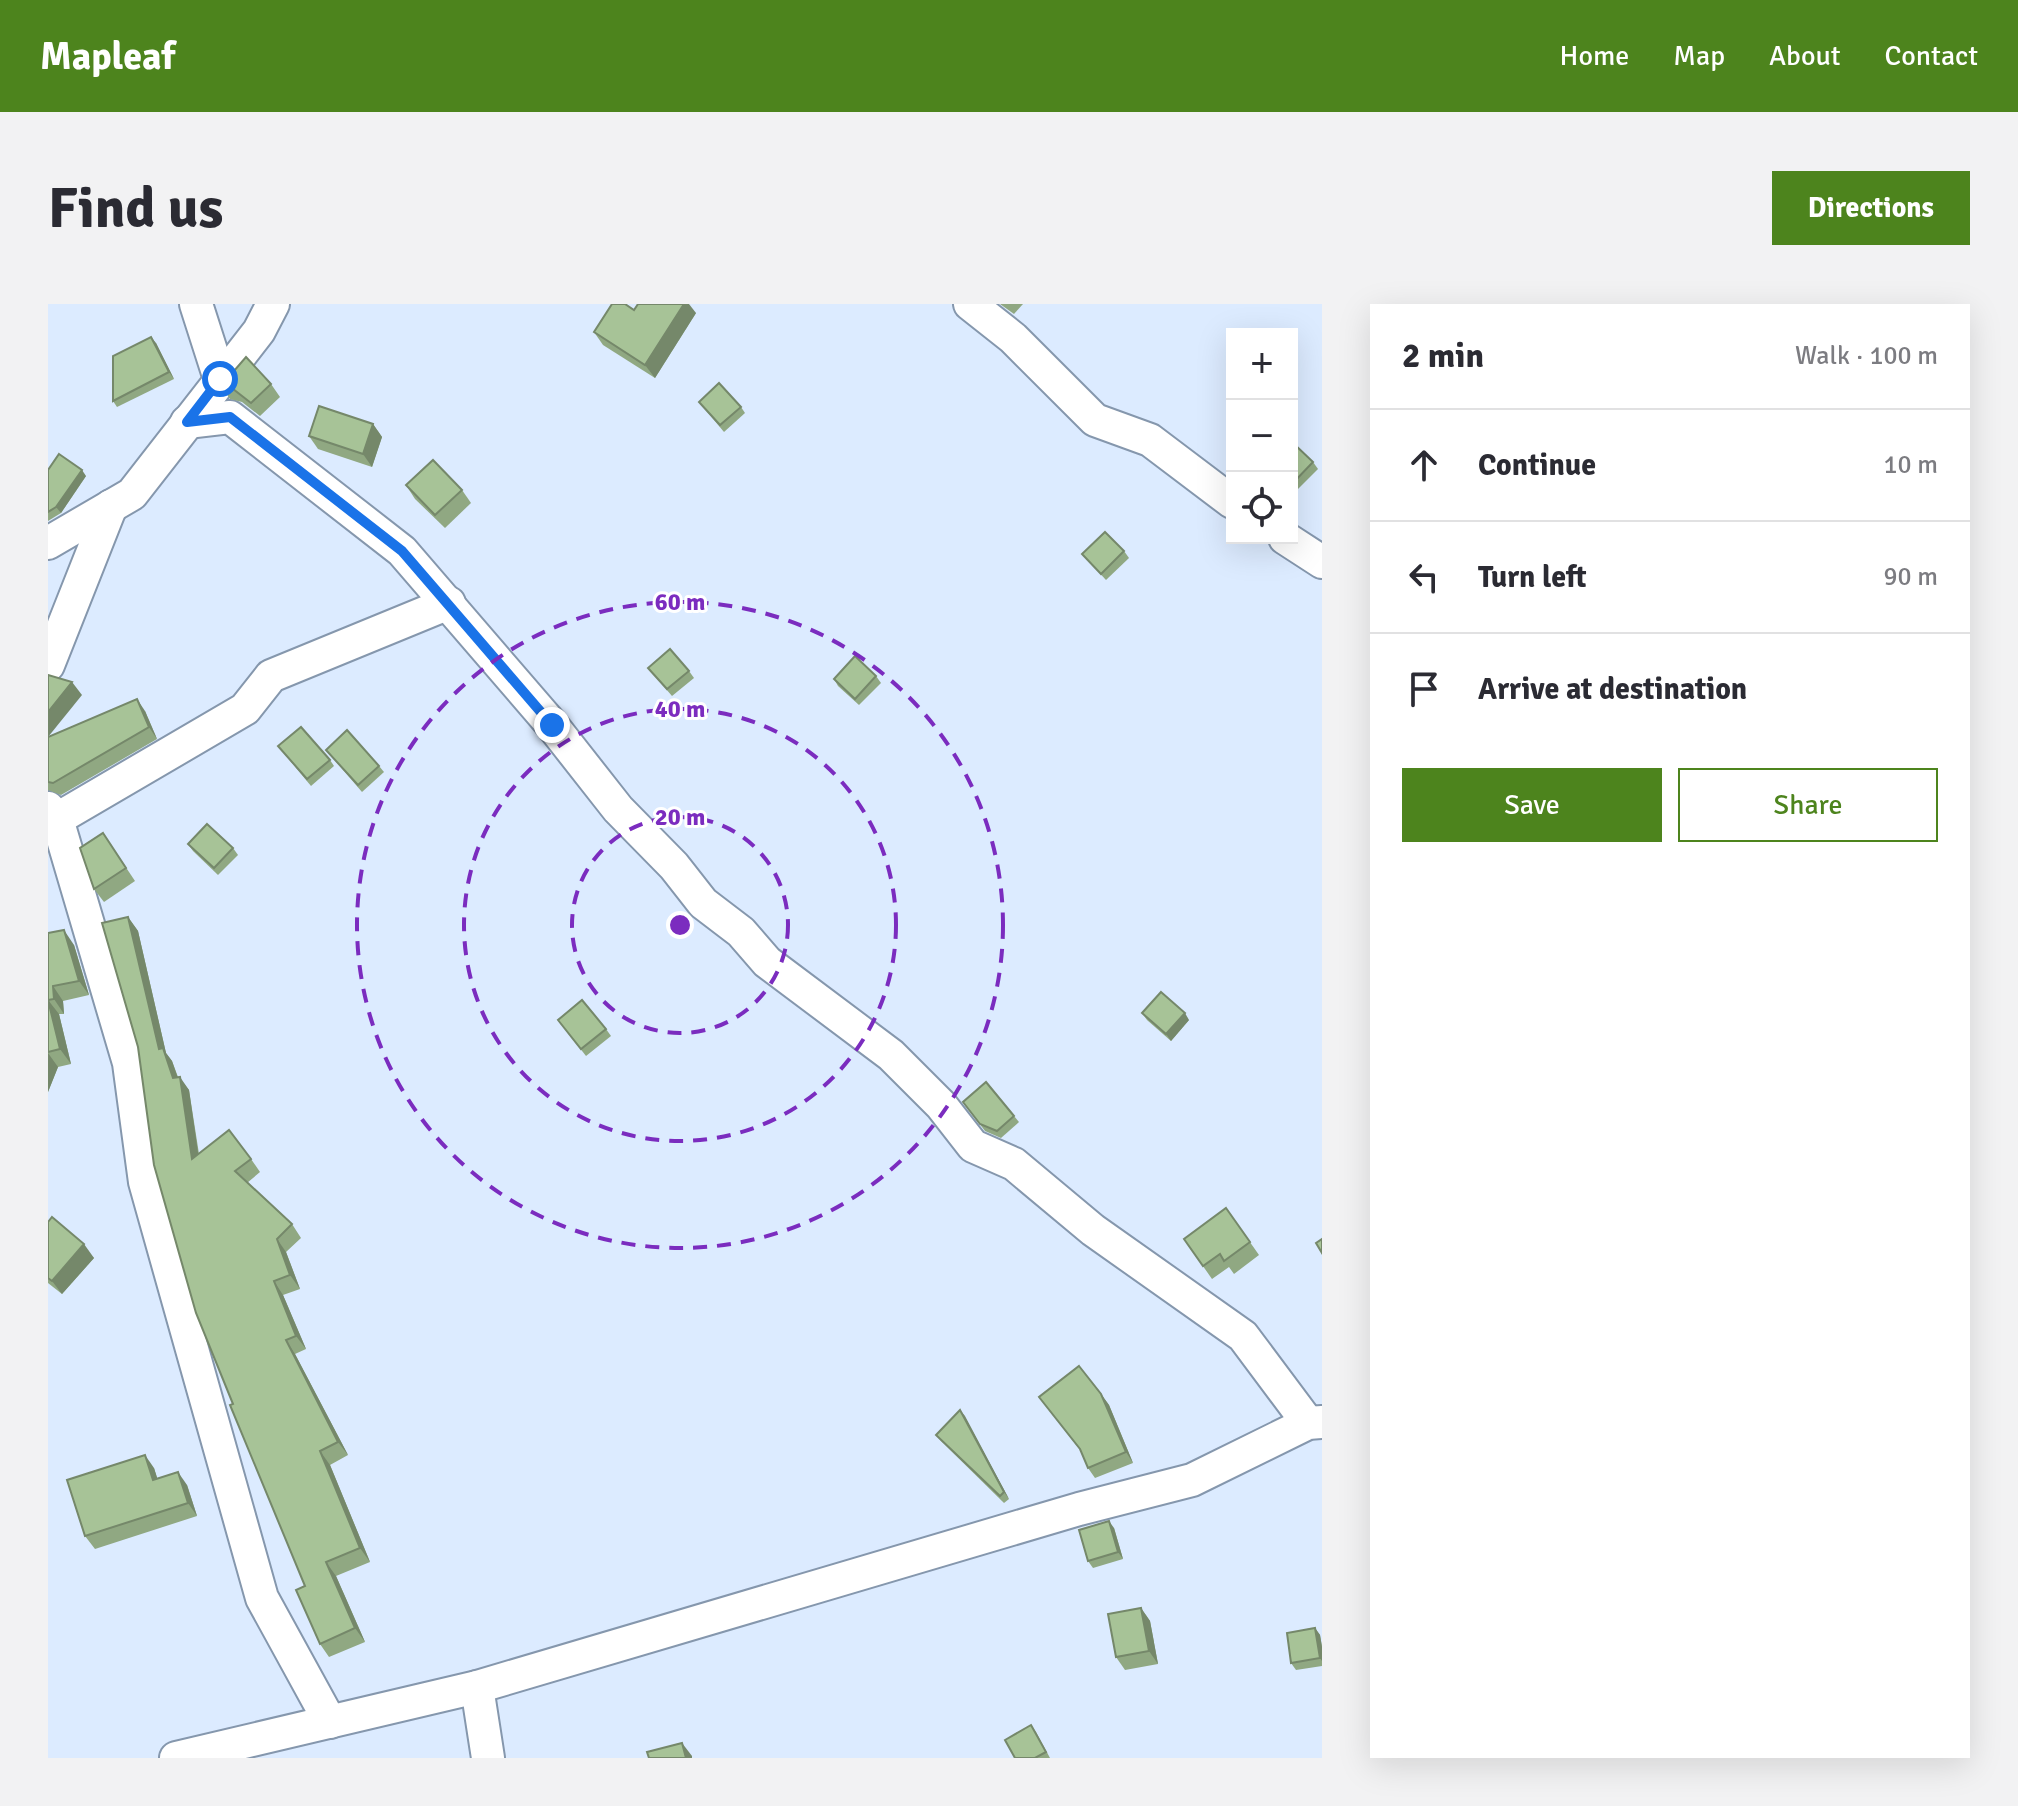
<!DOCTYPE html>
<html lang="en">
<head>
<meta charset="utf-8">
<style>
	:root { --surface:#fff; --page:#f2f2f3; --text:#2b2b33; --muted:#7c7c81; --line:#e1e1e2; --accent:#4d841d }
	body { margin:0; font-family:Signika,sans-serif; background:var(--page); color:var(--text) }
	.controls { position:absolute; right:24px; top:24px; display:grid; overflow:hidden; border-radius:0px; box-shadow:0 8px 32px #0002 }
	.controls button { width:72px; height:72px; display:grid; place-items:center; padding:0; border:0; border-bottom:2px solid var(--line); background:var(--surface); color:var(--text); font:40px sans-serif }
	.stop { position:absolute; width:24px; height:24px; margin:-18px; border:6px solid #1a73e8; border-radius:50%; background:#fff }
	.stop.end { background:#1a73e8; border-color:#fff; box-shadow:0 2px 8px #0008 }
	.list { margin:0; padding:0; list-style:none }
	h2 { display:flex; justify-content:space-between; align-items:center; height:104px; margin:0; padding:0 32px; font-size:34px }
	h2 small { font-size:26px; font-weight:400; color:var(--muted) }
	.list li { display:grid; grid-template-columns:52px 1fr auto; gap:24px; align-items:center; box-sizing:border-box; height:112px; padding:0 32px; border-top:2px solid var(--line) }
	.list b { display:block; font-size:30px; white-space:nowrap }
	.list em { font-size:26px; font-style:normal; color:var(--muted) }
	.actions { display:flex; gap:16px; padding:24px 32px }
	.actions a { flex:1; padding:18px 0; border:2px solid var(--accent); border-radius:0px; text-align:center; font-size:28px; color:var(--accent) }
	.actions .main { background:var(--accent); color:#fff }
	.icon { flex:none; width:44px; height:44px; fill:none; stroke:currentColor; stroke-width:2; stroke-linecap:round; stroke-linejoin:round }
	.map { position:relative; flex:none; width:1274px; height:1454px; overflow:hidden; border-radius:0px }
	header { display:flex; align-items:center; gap:48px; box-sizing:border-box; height:112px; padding:0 40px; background:var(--accent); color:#fff }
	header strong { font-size:38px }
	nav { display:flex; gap:44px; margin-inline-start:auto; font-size:28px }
	.intro { display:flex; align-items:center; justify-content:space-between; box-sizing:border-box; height:192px; padding:0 48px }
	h1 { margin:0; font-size:56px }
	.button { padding:20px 36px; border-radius:0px; background:var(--accent); color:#fff; font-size:28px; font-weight:700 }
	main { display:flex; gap:48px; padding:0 48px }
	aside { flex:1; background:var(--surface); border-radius:0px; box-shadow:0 8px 32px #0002 }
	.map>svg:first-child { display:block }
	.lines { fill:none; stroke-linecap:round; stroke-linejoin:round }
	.street-casing { stroke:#8597ad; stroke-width:36 }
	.street { stroke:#fff; stroke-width:32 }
	.wall { fill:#90a882 }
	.shaded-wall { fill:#75886a }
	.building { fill:#a7c397; stroke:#75886a; stroke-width:2 }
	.route { stroke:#1a73e8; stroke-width:10 }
	.ring { fill:none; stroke:#7b2cbf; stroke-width:4; stroke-dasharray:14 10 }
	.centre { fill:#7b2cbf; stroke:#fff; stroke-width:4 }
	.ring-label { font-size:24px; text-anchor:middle; font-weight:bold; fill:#7b2cbf; stroke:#fff; stroke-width:6; stroke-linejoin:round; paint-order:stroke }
</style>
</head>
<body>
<header>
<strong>Mapleaf</strong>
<nav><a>Home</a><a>Map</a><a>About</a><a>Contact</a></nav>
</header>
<div class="intro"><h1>Find us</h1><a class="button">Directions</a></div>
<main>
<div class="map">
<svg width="1274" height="1454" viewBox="0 0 1274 1454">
	<rect width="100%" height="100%" fill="#dcebff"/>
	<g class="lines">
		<g class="street-casing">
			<g id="street">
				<polyline points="148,0 172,75"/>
				<polyline points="922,0 965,34 1047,116 1102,136 1184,198"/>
				<polyline points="139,118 182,113 354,247 504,421 570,505 626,562 655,599 693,628 719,658 843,751 893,801 925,842 966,860 1045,926 1195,1032 1260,1119"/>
				<polyline points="1237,234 1274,258"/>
				<polyline points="0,239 84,190 211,27 225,0"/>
				<polyline points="0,361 63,202"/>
				<polyline points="0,504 9,515 81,759 97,878 214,1294 282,1418"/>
				<polyline points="9,515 197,405 223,372 401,299"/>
				<polyline points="429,1383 1031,1205 1144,1176 1260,1119 1274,1118"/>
				<polyline points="128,1454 429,1383 440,1454"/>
			</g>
		</g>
		<use href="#street" class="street"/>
	</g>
	<g class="wall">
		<polygon points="952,0 975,0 966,10"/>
		<polygon points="586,6 648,9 607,74 555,41 546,28"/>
		<polygon points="108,39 126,75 69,103 65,97"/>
		<polygon points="223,80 232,93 212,112 194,98 182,95 173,82"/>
		<polygon points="651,98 693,103 697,109 676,128"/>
		<polygon points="325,120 334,133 324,163 270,145 261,132"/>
		<polygon points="1244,138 1265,158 1270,165 1248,187 1244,183"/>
		<polygon points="0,166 38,172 13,209 0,217"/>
		<polygon points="358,181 414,186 423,199 397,224 367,195"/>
		<polygon points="1076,247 1081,254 1058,276 1034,250"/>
		<polygon points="600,364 641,367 646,374 624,392"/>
		<polygon points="828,372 833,379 811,401 790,382 786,375"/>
		<polygon points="97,407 109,435 13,491 0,486 0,433"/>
		<polygon points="230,442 282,456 286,462 263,482"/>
		<polygon points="278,446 331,462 336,468 314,488"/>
		<polygon points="55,529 87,577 56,598 46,585"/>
		<polygon points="140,540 185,544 190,551 170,571 145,547"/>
		<polygon points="80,613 90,627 118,749 124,757 130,773 141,786 151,850 203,855 212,868 199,879 244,920 253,934 238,948 252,985 235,991 258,1045 247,1050 300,1151 282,1161 322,1258 288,1272 317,1338 281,1353 272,1340 257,1282 185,1100"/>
		<polygon points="0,629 26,641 41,691 15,697 16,710 11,710 23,760 10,763 0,788"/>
		<polygon points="1094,709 1141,716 1123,737 1099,716"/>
		<polygon points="510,716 558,725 563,732 538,752"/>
		<polygon points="915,798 966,812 971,818 953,834 937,827"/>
		<polygon points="1178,904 1211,951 1186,970 1181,963 1164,975 1136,935"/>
		<polygon points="0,918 46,954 14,990 0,979"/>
		<polygon points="1053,1090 1061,1101 1085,1159 1047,1174 1040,1164 1033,1147 991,1093"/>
		<polygon points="912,1106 961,1195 956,1199 893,1137 888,1131"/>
		<polygon points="106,1164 109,1174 139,1181 149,1212 47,1245 37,1232"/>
		<polygon points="1066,1224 1075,1255 1045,1264 1040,1257"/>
		<polygon points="1093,1304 1102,1317 1110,1360 1077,1366 1068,1353"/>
		<polygon points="1267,1324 1272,1331 1274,1343 1274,1362 1248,1366 1243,1359"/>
		<polygon points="983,1421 988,1428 1002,1454 967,1454"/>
	</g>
	<g class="shaded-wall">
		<polygon points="636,0 641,0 648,9 607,74 597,61"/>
		<polygon points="103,33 108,39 126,75 121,68"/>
		<polygon points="325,120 334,133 324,163 315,150"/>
		<polygon points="34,166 38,172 13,209 8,203"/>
		<polygon points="24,378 34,391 0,433 0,408"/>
		<polygon points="89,395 97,407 109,435 101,423"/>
		<polygon points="80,613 90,627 118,749 124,757 133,783 132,773 141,786 153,869 144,855 125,774 111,745"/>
		<polygon points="16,626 26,641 41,691 31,677"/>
		<polygon points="5,682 15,697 16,710 6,695"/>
		<polygon points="0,696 11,710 23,760 12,745"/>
		<polygon points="1137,709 1141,716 1123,737 1118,730"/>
		<polygon points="0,749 10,763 0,788"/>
		<polygon points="229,935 238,948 252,985 242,971"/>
		<polygon points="36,940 46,954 14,990 4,977"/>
		<polygon points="226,977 235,991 258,1045 248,1032"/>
		<polygon points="238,1036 247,1050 300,1151 290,1138"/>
		<polygon points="1053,1090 1061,1101 1085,1159 1078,1148"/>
		<polygon points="912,1106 917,1112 961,1195 956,1188"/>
		<polygon points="272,1147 282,1161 322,1258 312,1244"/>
		<polygon points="97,1151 106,1164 114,1189 105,1176"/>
		<polygon points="130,1168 139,1181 149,1212 140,1199"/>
		<polygon points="1061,1217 1066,1224 1075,1255 1070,1248"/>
		<polygon points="278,1258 288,1272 317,1338 307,1324"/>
		<polygon points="1093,1304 1102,1317 1110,1360 1101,1347"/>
		<polygon points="1267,1324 1272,1331 1274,1343 1274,1357 1272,1354"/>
		<polygon points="634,1439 644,1452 644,1454 638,1454"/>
	</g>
	<g class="building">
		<polygon points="564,0 577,0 586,6 590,0 636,0 597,61 546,28"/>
		<polygon points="103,33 121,68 65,97 65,52"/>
		<polygon points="198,53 223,80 203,99 185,85 173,82"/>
		<polygon points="671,79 693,103 672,121 651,98"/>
		<polygon points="271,102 325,120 315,150 261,132"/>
		<polygon points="1244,138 1265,158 1244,180"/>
		<polygon points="11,150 34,166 8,203 0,208 0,166"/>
		<polygon points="385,156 414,186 387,211 358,181"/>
		<polygon points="1057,228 1076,247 1053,270 1034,250"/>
		<polygon points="622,345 641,367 619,385 600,364"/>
		<polygon points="807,352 828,372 807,395 786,375"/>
		<polygon points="0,371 24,378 0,408"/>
		<polygon points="89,395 101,423 5,479 0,478 0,433"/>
		<polygon points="253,423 282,456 259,475 230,442"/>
		<polygon points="299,426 331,462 310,481 278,446"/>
		<polygon points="159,520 185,544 166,564 140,540"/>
		<polygon points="55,529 78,564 46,585 32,544"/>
		<polygon points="80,613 111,745 115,744 125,774 132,773 144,855 181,826 203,855 187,867 244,920 229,935 242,971 226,977 248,1032 238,1036 290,1138 272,1147 312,1244 278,1258 307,1324 272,1340 248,1286 257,1282 182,1101 185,1100 148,1009 106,861 90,743 54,619"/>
		<polygon points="16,626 31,677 5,682 6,695 0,696 12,745 0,748 0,629"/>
		<polygon points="1113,688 1137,709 1118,730 1094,709"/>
		<polygon points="534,696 558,725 533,745 510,716"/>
		<polygon points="938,778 966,812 949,827 932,820 915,798"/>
		<polygon points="1178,904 1202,938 1176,957 1172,950 1155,962 1136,935"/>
		<polygon points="4,913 36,940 4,977 0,974 0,918"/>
		<polygon points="1274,935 1274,949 1268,939"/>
		<polygon points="1031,1062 1053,1090 1078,1148 1040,1164 1032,1145 991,1093"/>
		<polygon points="912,1106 956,1188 952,1192 888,1131"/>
		<polygon points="97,1151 105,1176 130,1168 140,1199 37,1232 19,1176"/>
		<polygon points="1061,1217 1070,1248 1040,1257 1031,1226"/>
		<polygon points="1093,1304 1101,1347 1068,1353 1060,1310"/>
		<polygon points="1267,1324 1272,1354 1243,1359 1239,1329"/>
		<polygon points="983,1421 998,1448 987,1454 967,1454 957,1436"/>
		<polygon points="634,1439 638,1454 601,1454 599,1448"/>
	</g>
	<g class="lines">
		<polyline class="route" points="172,75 139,118 182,113 354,247 504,421"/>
	</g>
	<g class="ring">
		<circle cx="632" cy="621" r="108"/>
		<circle cx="632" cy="621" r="216"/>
		<circle cx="632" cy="621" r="323"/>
	</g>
	<circle cx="632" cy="621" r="12" class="centre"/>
	<g class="ring-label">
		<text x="632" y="306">60 m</text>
		<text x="632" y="413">40 m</text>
		<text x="632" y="521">20 m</text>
	</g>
</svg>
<div class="controls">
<button>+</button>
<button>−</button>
<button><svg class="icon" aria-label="locate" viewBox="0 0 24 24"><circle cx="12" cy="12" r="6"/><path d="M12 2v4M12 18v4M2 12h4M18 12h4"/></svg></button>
</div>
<div class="stop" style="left:172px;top:75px"></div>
<div class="stop end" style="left:504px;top:421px"></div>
</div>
<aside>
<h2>2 min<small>Walk · 100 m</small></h2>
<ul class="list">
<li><svg class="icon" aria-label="ahead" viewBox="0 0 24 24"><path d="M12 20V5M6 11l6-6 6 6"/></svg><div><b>Continue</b></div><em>10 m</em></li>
<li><svg class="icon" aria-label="left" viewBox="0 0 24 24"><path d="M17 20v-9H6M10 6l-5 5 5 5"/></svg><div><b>Turn left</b></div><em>90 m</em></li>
<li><svg class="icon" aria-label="arrive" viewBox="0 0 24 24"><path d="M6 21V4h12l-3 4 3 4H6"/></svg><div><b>Arrive at destination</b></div></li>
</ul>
<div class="actions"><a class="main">Save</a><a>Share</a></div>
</aside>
</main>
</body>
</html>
